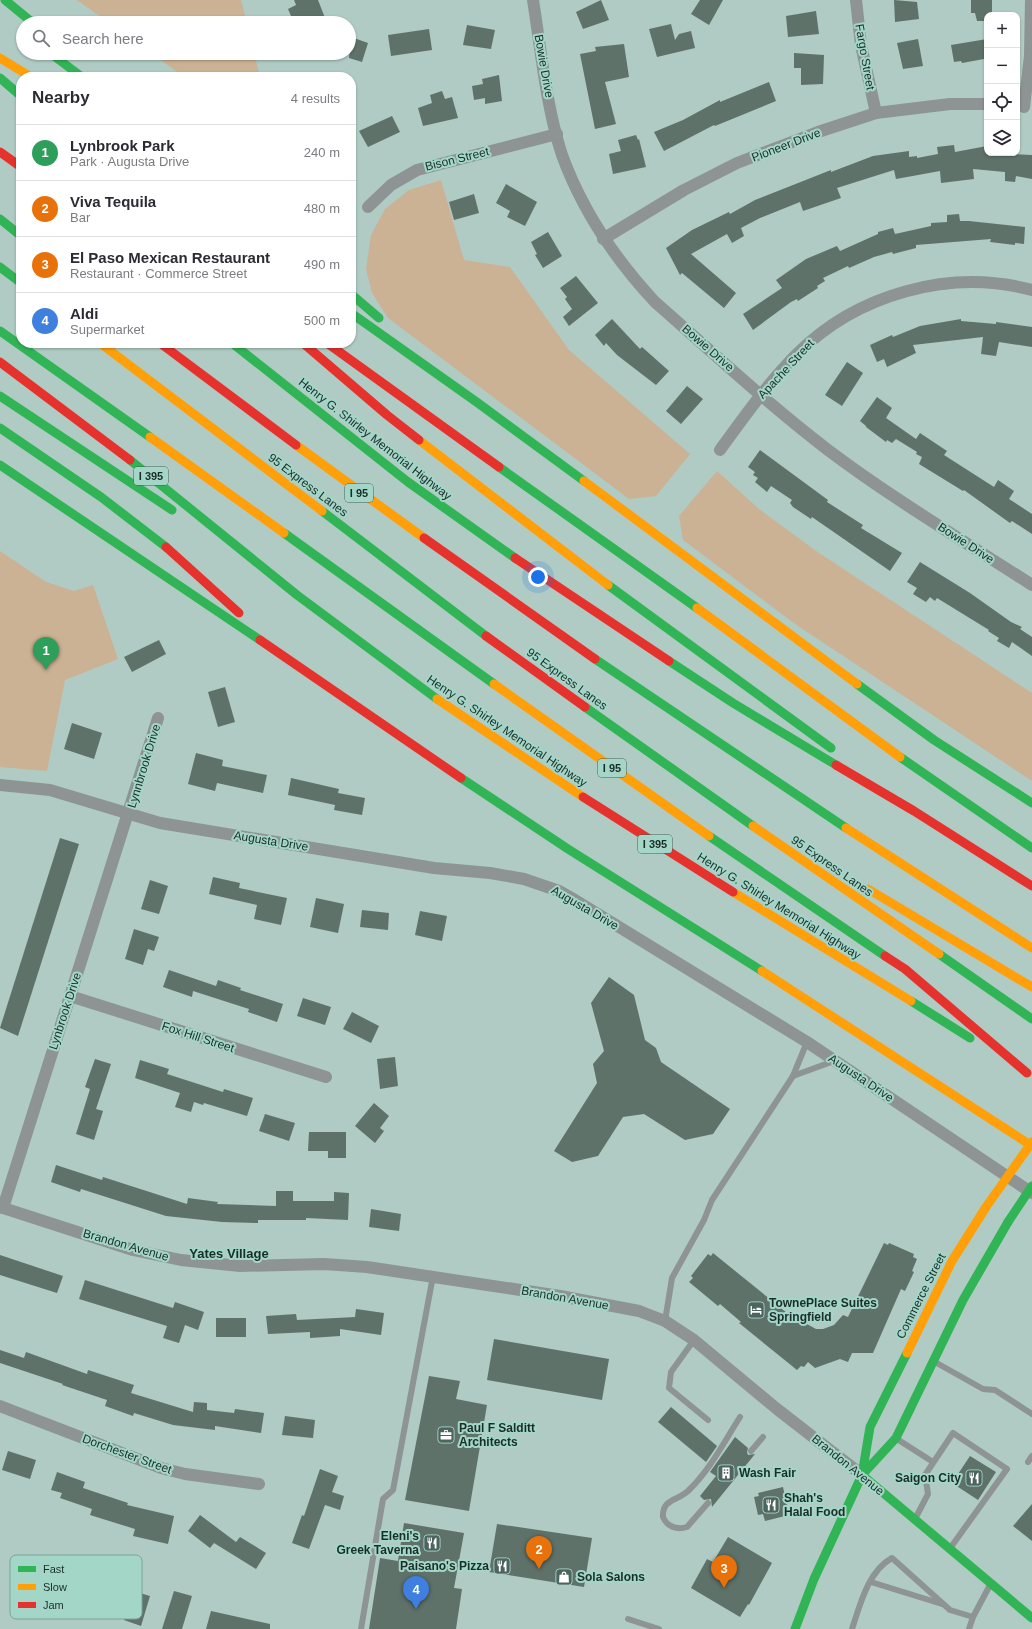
<!DOCTYPE html>
<html lang="en">
<head>
<meta charset="utf-8">
<style>
	:root { --surface:#fff; --page:#f2f2f3; --text:#2b2b33; --muted:#7c7c81; --line:#e1e1e2; --accent:#7c3aed }
	body { margin:0; font-family:Arial,sans-serif; background:var(--page); color:var(--text) }
	.controls { position:absolute; right:12px; top:12px; display:grid; overflow:hidden; border-radius:8px; box-shadow:0 1px 3px #0004 }
	.controls button { width:36px; height:36px; display:grid; place-items:center; padding:0; border:0; border-bottom:1px solid var(--line); background:var(--surface); color:var(--text); font:20px sans-serif }
	.you { position:absolute; left:538px; top:577px; width:14px; height:14px; margin:-10px; border:3px solid #fff; border-radius:50%; background:#1a73e8; box-shadow:0 0 0 6px #1a73e833 }
	.badge { display:grid; place-items:center; width:26px; height:26px; border-radius:50%; background:var(--accent); color:#fff; font-size:13px; font-weight:700 }
	.pin { position:absolute; translate:-50% -33px; filter:drop-shadow(0 1px 2px #0008) }
	.pin::after { content:''; position:absolute; top:21px; width:14px; height:12px; background:inherit; clip-path:polygon(0 0,100% 0,50% 100%) }
	.list { margin:0; padding:0; list-style:none }
	h2 { display:flex; justify-content:space-between; align-items:center; height:52px; margin:0; padding:0 16px; font-size:17px }
	h2 small { font-size:13px; font-weight:400; color:var(--muted) }
	.list li { display:grid; grid-template-columns:26px 1fr auto; gap:12px; align-items:center; box-sizing:border-box; height:56px; padding:0 16px; border-top:1px solid var(--line) }
	.list b { display:block; font-size:15px; white-space:nowrap }
	.list p { margin:0; font-size:13px; white-space:nowrap; color:var(--muted) }
	.list em { font-size:13px; font-style:normal; color:var(--muted) }
	.icon { flex:none; width:22px; height:22px; fill:none; stroke:currentColor; stroke-width:2; stroke-linecap:round; stroke-linejoin:round }
	.map { position:relative; flex:none; width:1032px; height:1629px; overflow:hidden }
	.search { position:absolute; background:var(--surface); box-shadow:0 1px 3px #0004; left:16px; top:16px; width:340px; height:44px; display:flex; align-items:center; gap:10px; box-sizing:border-box; padding:0 14px; border-radius:22px; color:var(--muted); font-size:15px }
	.panel { position:absolute; background:var(--surface); box-shadow:0 1px 3px #0004; left:16px; top:72px; width:340px; height:276px; border-radius:16px }
	.map>svg:first-child { display:block }
	.green { fill:#ccb294 }
	.building { fill:#5e726a }
	.lines { fill:none; stroke-linecap:round; stroke-linejoin:round }
	.lane { stroke:#8d9493; stroke-width:6 }
	.street { stroke:#8d9493; stroke-width:12 }
	.fast { stroke:#30b455; stroke-width:9 }
	.slow { stroke:#ff9f0a; stroke-width:9 }
	.jam { stroke:#e5322d; stroke-width:9 }
	.fast-bridge { stroke:#30b455; stroke-width:9 }
	.slow-bridge { stroke:#ff9f0a; stroke-width:9 }
	.labels { text-anchor:middle; dominant-baseline:central; stroke-width:4; stroke-linejoin:round; paint-order:stroke }
	.shield { fill:#a4d6c8; stroke:#436059; stroke-width:1 }
	.shield-label { font-size:11px; font-weight:bold; fill:#1a2e29 }
	.street-label { font-size:12px; fill:#1a2e29; stroke:#a4d6c8 }
	.poi-label { font-size:12px; font-weight:bold; fill:#1a2e29; stroke:#a4d6c8; text-anchor:start }
	.neighbourhood-label { font-size:13px; font-weight:bold; fill:#1a2e29; stroke:#a4d6c8 }
	.key { fill:#a4d6c8; stroke:#7ba498; stroke-width:1 }
	.key-label { font-size:11px; fill:#1a2e29 }
</style>
</head>
<body>
<div class="map">
<svg width="1032" height="1629" viewBox="0 0 1032 1629">
	<rect width="100%" height="100%" fill="#afcbc3"/>
	<g class="green">
		<polygon points="77,0 241,0 247,23 109,23"/>
		<polygon points="151,53 254,53 260,77 184,77"/>
		<polygon points="441,180 464,260 510,267 569,350 690,454 656,496 629,499 388,318 372,293 366,269 371,235 385,209 409,190"/>
		<polygon points="717,471 759,509 819,553 1032,693 1032,781 795,624 683,540 679,516"/>
		<polygon points="0,551 46,582 74,591 93,585 118,659 65,680 47,771 0,767"/>
	</g>
	<g class="building">
		<polygon points="294,0 318,0 327,23 294,23 288,9 296,5"/>
		<polygon points="601,0 609,20 583,29 576,12"/>
		<polygon points="700,0 723,0 709,25 691,14"/>
		<polygon points="894,0 917,2 919,19 895,22"/>
		<polygon points="971,0 992,0 992,15 987,15 987,21 977,21 975,13 971,13"/>
		<polygon points="816,11 819,34 788,37 786,16"/>
		<polygon points="671,24 675,40 679,34 691,31 695,48 657,57 649,29"/>
		<polygon points="467,25 495,30 491,49 463,45"/>
		<polygon points="429,29 432,50 391,56 388,35"/>
		<polygon points="351,37 368,43 362,62 349,58"/>
		<polygon points="918,39 923,66 903,69 897,43"/>
		<polygon points="987,39 987,56 984,57 984,59 962,63 961,61 954,62 951,45"/>
		<polygon points="624,44 629,77 605,82 616,124 595,129 580,54 596,51 595,47"/>
		<polygon points="794,53 824,55 823,84 801,85 801,68 794,68"/>
		<polygon points="499,75 502,101 485,104 485,98 474,100 472,86 483,84 482,79"/>
		<polygon points="769,82 776,101 715,126 714,125 664,151 654,132 683,120 720,100 720,102"/>
		<polygon points="442,91 445,99 452,97 458,118 423,126 418,108 432,103 430,95"/>
		<polygon points="392,116 400,132 368,147 359,131"/>
		<polygon points="636,135 638,140 639,139 646,167 613,174 609,154 621,151 618,140"/>
		<polygon points="954,145 955,152 987,146 987,153 1032,155 1032,179 1016,176 1015,182 1005,181 1005,172 973,169 974,179 941,183 940,171 896,179 894,170 837,188 841,198 803,211 800,202 760,218 741,228 744,236 732,243 727,234 691,254 736,293 724,308 682,273 680,275 666,248 692,230 729,212 730,214 755,200 831,170 831,172 873,156 909,151 909,157 917,156 917,158 938,154 937,147"/>
		<polygon points="506,184 537,202 525,226 507,217 510,211 496,203"/>
		<polygon points="474,194 479,213 454,220 449,202"/>
		<polygon points="959,214 960,221 969,221 1025,227 1024,244 1015,243 1015,245 990,242 991,239 916,245 916,248 893,254 892,252 874,257 849,268 848,266 823,278 825,281 817,286 818,288 798,301 797,299 791,302 753,330 743,314 782,288 776,280 806,259 837,246 840,251 878,234 878,232 893,228 895,234 931,226 931,223 947,222 947,215"/>
		<polygon points="548,232 562,256 543,268 535,255 537,254 531,242"/>
		<polygon points="576,276 598,303 569,326 563,317 572,309 565,299 567,297 560,288"/>
		<polygon points="612,319 640,349 642,347 669,371 656,385 617,355 606,343 604,346 595,335"/>
		<polygon points="961,319 961,321 996,324 996,322 1032,327 1032,347 999,342 996,356 981,354 983,337 913,345 916,353 887,367 884,359 877,362 870,345 892,335 893,337 920,326"/>
		<polygon points="847,362 863,373 842,406 825,395"/>
		<polygon points="687,386 703,399 681,424 666,411"/>
		<polygon points="877,397 892,408 886,418 916,439 920,433 947,451 944,455 994,487 998,480 1014,491 1009,499 1032,514 1032,534 1012,521 1010,523 964,490 963,491 919,464 922,457 916,454 917,452 896,439 892,443 887,440 886,442 866,427 866,426 860,421"/>
		<polygon points="760,450 828,500 827,502 863,525 861,528 902,553 890,571 812,517 811,519 793,507 790,503 792,500 771,486 767,492 755,482 758,478 753,475 755,472 748,467"/>
		<polygon points="920,562 970,593 1011,622 1022,627 1020,629 1032,637 1032,656 1012,642 1009,648 997,641 999,638 988,631 989,630 937,598 935,601 930,597 926,602 913,594 917,588 907,582"/>
		<polygon points="159,640 166,654 132,672 124,657"/>
		<polygon points="225,687 235,722 218,727 208,692"/>
		<polygon points="72,723 102,733 94,759 64,749"/>
		<polygon points="196,753 223,760 222,766 267,775 263,793 217,783 215,791 188,784"/>
		<polygon points="291,778 339,789 338,793 365,798 362,815 334,810 335,805 288,795"/>
		<polygon points="60,838 79,844 18,1036 0,1028"/>
		<polygon points="213,877 240,883 239,888 287,898 281,925 254,919 257,905 209,894"/>
		<polygon points="150,880 168,886 159,914 141,909"/>
		<polygon points="316,898 344,904 338,933 310,927"/>
		<polygon points="362,910 389,913 388,930 360,927"/>
		<polygon points="420,911 447,916 442,941 415,935"/>
		<polygon points="134,929 159,937 154,951 148,949 143,965 125,959"/>
		<polygon points="169,970 216,986 218,980 241,988 240,990 283,1004 277,1022 248,1012 249,1009 193,991 192,997 163,987"/>
		<polygon points="609,977 634,995 645,1040 656,1048 661,1062 730,1109 713,1134 685,1140 644,1114 623,1117 598,1156 572,1162 554,1151 597,1083 593,1064 604,1051 591,1003"/>
		<polygon points="303,998 331,1007 325,1025 297,1016"/>
		<polygon points="352,1012 379,1026 371,1043 343,1029"/>
		<polygon points="395,1057 398,1086 380,1089 377,1059"/>
		<polygon points="95,1059 111,1064 96,1109 103,1111 94,1140 76,1134 90,1089 85,1087"/>
		<polygon points="140,1060 169,1069 167,1074 223,1092 224,1089 253,1098 247,1116 204,1103 203,1105 194,1102 191,1112 175,1107 180,1093 135,1078"/>
		<polygon points="374,1103 389,1116 380,1128 384,1131 375,1143 355,1126"/>
		<polygon points="265,1114 295,1123 289,1141 259,1131"/>
		<polygon points="309,1132 346,1132 346,1158 328,1158 328,1151 308,1151"/>
		<polygon points="56,1165 102,1180 103,1177 187,1204 188,1198 218,1202 217,1204 276,1206 276,1191 293,1191 293,1201 334,1201 334,1192 349,1193 348,1220 306,1218 306,1220 258,1220 258,1223 222,1222 166,1216 81,1189 80,1192 51,1182"/>
		<polygon points="371,1209 401,1214 399,1231 369,1227"/>
		<polygon points="884,1243 888,1245 889,1243 914,1254 913,1257 917,1259 912,1271 914,1272 905,1291 901,1289 873,1353 852,1353 848,1362 840,1359 815,1368 808,1362 804,1367 801,1366 797,1370 739,1323 741,1322 720,1304 718,1306 689,1282 693,1278 691,1276 708,1254 711,1256 713,1253 803,1326 805,1323 816,1329 823,1329 834,1325 843,1315 848,1317"/>
		<polygon points="0,1255 63,1276 57,1293 0,1275"/>
		<polygon points="85,1280 173,1308 175,1302 204,1312 198,1330 185,1325 179,1343 163,1338 167,1326 79,1299"/>
		<polygon points="356,1309 384,1313 381,1335 340,1329 340,1336 310,1338 310,1332 268,1334 266,1316 296,1314 297,1320 355,1317"/>
		<rect x="216" y="1318" width="30" height="19"/>
		<polygon points="494,1339 609,1359 602,1400 487,1380"/>
		<polygon points="0,1350 24,1358 26,1352 87,1374 88,1370 134,1385 131,1393 193,1412 194,1402 207,1403 207,1410 234,1413 235,1409 264,1413 261,1433 215,1426 215,1430 173,1425 134,1413 133,1416 105,1406 107,1400 62,1385 63,1384 0,1363"/>
		<polygon points="429,1376 460,1381 456,1399 487,1405 469,1511 405,1500"/>
		<polygon points="671,1407 717,1446 706,1462 658,1422"/>
		<polygon points="285,1416 315,1420 313,1438 282,1435"/>
		<polygon points="735,1437 748,1448 747,1452 748,1455 755,1454 712,1507 711,1499 704,1500 700,1496 716,1476 710,1472"/>
		<polygon points="8,1451 36,1460 30,1479 2,1470"/>
		<polygon points="970,1456 996,1472 978,1500 952,1483"/>
		<polygon points="320,1469 338,1476 332,1492 344,1496 340,1510 325,1505 309,1549 292,1543 302,1515 304,1516"/>
		<polygon points="57,1472 85,1482 83,1488 128,1503 127,1505 174,1516 168,1544 133,1536 135,1529 90,1515 92,1509 60,1498 62,1493 51,1490"/>
		<polygon points="783,1487 789,1515 765,1521 763,1514 758,1515 754,1497 759,1496 758,1493"/>
		<polygon points="1032,1504 1032,1541 1013,1526"/>
		<polygon points="200,1515 236,1542 240,1537 266,1553 256,1569 214,1543 210,1548 188,1531"/>
		<polygon points="404,1523 464,1533 454,1588 462,1589 456,1629 369,1629 380,1558 398,1561"/>
		<polygon points="497,1524 592,1538 584,1587 489,1572"/>
		<polygon points="728,1537 772,1563 749,1605 748,1604 740,1617 691,1588 707,1559 713,1562"/>
		<polygon points="133,1591 150,1596 141,1626 124,1620"/>
		<polygon points="174,1591 192,1596 182,1629 162,1629"/>
		<polygon points="211,1611 270,1624 270,1629 206,1629"/>
	</g>
	<g class="lines">
		<g class="lane">
			<polyline points="793,1076 834,1061"/>
			<polyline points="665,1321 672,1278 704,1220 712,1200 793,1076 807,1042"/>
			<polyline points="694,1340 671,1372 669,1388 708,1420"/>
			<polyline points="935,1362 983,1389 995,1390 1032,1414"/>
			<polyline points="897,1439 933,1462"/>
			<polyline points="751,1451 763,1437"/>
			<polyline points="1028,1462 1032,1456"/>
			<path d="M708,1503L687,1527C677,1530 667,1527 663,1517C662,1499 677,1501 688,1491C710,1470 724,1442 740,1417"/>
			<polyline points="915,1519 928,1494 925,1475 953,1433 1007,1469 951,1547"/>
			<polyline points="871,1582 942,1604"/>
			<polyline points="973,1617 990,1585"/>
			<polyline points="628,1619 659,1629"/>
			<polyline points="361,1629 383,1499 393,1490 433,1276"/>
			<path d="M852,1629C860,1605 868,1571 892,1558L950,1610L973,1617L969,1629"/>
		</g>
		<g class="street">
			<path d="M533,0C541,50 546,106 562,155C582,210 615,259 655,302C712,352 768,404 828,450C893,499 964,541 1032,585"/>
			<polyline points="856,0 861,45 876,113"/>
			<polyline points="1024,107 1030,56 1031,0"/>
			<polyline points="368,207 391,185 417,170 557,134"/>
			<polyline points="603,239 684,190 737,163 818,132 876,113 950,104 987,104"/>
			<path d="M720,450C744,417 768,383 797,354C857,294 950,268 1032,290"/>
			<polyline points="0,785 50,790 160,823 434,868 490,873 524,879 559,891 575,900 807,1042 1032,1193"/>
			<polyline points="70,996 326,1077"/>
			<polyline points="0,1207 133,1250 181,1260 240,1266 324,1264 367,1267 560,1296 639,1311 665,1321 694,1340 777,1409 862,1475"/>
			<polyline points="3,1208 158,718"/>
			<polyline points="0,1406 161,1468 185,1474 259,1484"/>
		</g>
		<g class="fast">
			<polyline points="5,0 33,23"/>
			<polyline points="50,53 82,77"/>
			<polyline points="0,78 21,96"/>
			<polyline points="0,219 21,236"/>
			<polyline points="0,267 21,283"/>
			<polyline points="351,294 379,318"/>
			<polyline points="351,313 478,403 584,481"/>
			<polyline points="0,331 150,437"/>
			<polyline points="232,343 408,482 515,558"/>
			<polyline points="0,396 172,510"/>
			<polyline points="0,428 101,497 166,547"/>
			<polyline points="130,460 297,595 437,699"/>
			<polyline points="0,465 260,640"/>
			<polyline points="499,467 697,608"/>
			<polyline points="322,511 486,636"/>
			<polyline points="284,533 494,684"/>
			<polyline points="608,585 831,748"/>
			<polyline points="595,659 846,828"/>
			<polyline points="669,661 733,703 836,765"/>
			<polyline points="857,684 934,740 1032,803"/>
			<polyline points="585,707 753,826"/>
			<polyline points="900,757 1032,848"/>
			<polyline points="461,778 568,849 762,971"/>
			<polyline points="709,836 885,956"/>
			<polyline points="939,954 1032,1019"/>
			<polyline points="911,1001 970,1038"/>
			<polyline points="862,1475 896,1438 963,1300 1008,1222"/>
			<polyline points="862,1475 1032,1618"/>
			<polyline points="795,1629 814,1579 862,1475 870,1427 907,1353"/>
		</g>
		<g class="slow">
			<polyline points="0,58 31,77"/>
			<polyline points="100,343 322,511"/>
			<polyline points="150,437 284,533"/>
			<polyline points="419,440 608,585"/>
			<polyline points="296,445 424,538"/>
			<polyline points="584,481 857,684"/>
			<polyline points="697,608 900,757"/>
			<polyline points="494,684 709,836"/>
			<polyline points="437,699 583,797"/>
			<polyline points="753,826 939,954"/>
			<polyline points="846,828 1032,948"/>
			<polyline points="868,889 1032,987"/>
			<polyline points="733,892 911,1001"/>
			<polyline points="762,971 1032,1146"/>
			<polyline points="907,1353 952,1261 986,1207"/>
		</g>
		<g class="jam">
			<polyline points="0,152 21,167"/>
			<polyline points="160,343 296,445"/>
			<polyline points="303,343 387,415 419,440"/>
			<polyline points="327,343 499,467"/>
			<polyline points="0,362 130,460"/>
			<polyline points="424,538 595,659"/>
			<polyline points="166,547 239,613"/>
			<polyline points="515,558 669,661"/>
			<polyline points="486,636 585,707"/>
			<polyline points="260,640 461,778"/>
			<polyline points="836,765 914,811 1032,886"/>
			<polyline points="583,797 733,892"/>
			<polyline points="885,956 905,969 1027,1073"/>
		</g>
		<polyline class="fast-bridge" points="1008,1222 1032,1186"/>
		<polyline class="slow-bridge" points="986,1207 1032,1142"/>
	</g>
	<defs>
		<g id="hotel-square" transform="scale(0.9)"><rect x="-9" y="-9" width="18" height="18" rx="4" fill="#4e655f" stroke="#a4d6c8"/><path d="M-6-4.5h1.5V1H6V5H4.5V3h-9V5H-6ZM-4 0a1.8 1.8 0 1 1 3.6 0ZM.5 0V-2.5h3Q6-2.5 6 0Z" fill="#fff"/></g>
		<g id="office-square" transform="scale(0.9)"><rect x="-9" y="-9" width="18" height="18" rx="4" fill="#4e655f" stroke="#a4d6c8"/><path d="M-6-3h4V-5.5h4V-3h4V5H-6ZM-1-4.5V-3h2v-1.5ZM-6 0V1H6V0Z" fill="#fff"/></g>
		<g id="building-square" transform="scale(0.9)"><rect x="-9" y="-9" width="18" height="18" rx="4" fill="#4e655f" stroke="#a4d6c8"/><path d="M-4-6H4V6H1V3H-1V6H-4ZM-2.5-4.3h1.7v1.8h-1.7ZM.8-4.3h1.7v1.8H.8ZM-2.5-1h1.7V.8h-1.7ZM.8-1h1.7V.8H.8Z" fill="#fff"/></g>
		<g id="restaurant-square" transform="scale(0.9)"><rect x="-9" y="-9" width="18" height="18" rx="4" fill="#4e655f" stroke="#a4d6c8"/><path d="M-5-6h1v4h1v-4h1v4h1v-4h1v5L-1.5 .5V6h-2V.5L-5-1ZM5-6V6H3V1.5H1.5Q1.5-4 5-6Z" fill="#fff"/></g>
		<g id="shop-square" transform="scale(0.9)"><rect x="-9" y="-9" width="18" height="18" rx="4" fill="#4e655f" stroke="#a4d6c8"/><path d="M-5-2.5h2.3a2.7 3.5 0 0 1 5.4 0H5L5.5 6h-11ZM-1.5-2.5h3a1.5 2.3 0 0 0-3 0Z" fill="#fff"/></g>
	</defs>
	<g fill-rule="evenodd">
		<use href="#hotel-square" x="756" y="1310"/>
		<use href="#office-square" x="446" y="1435"/>
		<use href="#building-square" x="726" y="1473"/>
		<use href="#restaurant-square" x="974" y="1478"/>
		<use href="#restaurant-square" x="771" y="1505"/>
		<use href="#restaurant-square" x="432" y="1543"/>
		<use href="#restaurant-square" x="502" y="1566"/>
		<use href="#shop-square" x="564" y="1577"/>
	</g>
	<g class="labels">
		<g class="shield">
			<rect x="134" y="467" width="34" height="18" rx="3"/>
			<rect x="345" y="484" width="28" height="18" rx="3"/>
			<rect x="598" y="759" width="28" height="18" rx="3"/>
			<rect x="638" y="835" width="34" height="18" rx="3"/>
		</g>
		<g class="shield-label">
			<text x="151" y="476">I 395</text>
			<text x="359" y="493">I 95</text>
			<text x="612" y="768">I 95</text>
			<text x="655" y="844">I 395</text>
		</g>
		<g class="street-label">
			<text transform="translate(865 57) rotate(80)">Fargo Street</text>
			<text transform="translate(544 66) rotate(80)">Bowie Drive</text>
			<text transform="translate(786 145) rotate(-21)">Pioneer Drive</text>
			<text transform="translate(457 159) rotate(-14)">Bison Street</text>
			<text transform="translate(708 348) rotate(41)">Bowie Drive</text>
			<text transform="translate(786 369) rotate(-47)">Apache Street</text>
			<text transform="translate(375 439) rotate(38)">Henry G. Shirley Memorial Highway</text>
			<text transform="translate(308 485) rotate(37)">95 Express Lanes</text>
			<text transform="translate(966 543) rotate(33)">Bowie Drive</text>
			<text transform="translate(567 679) rotate(36)">95 Express Lanes</text>
			<text transform="translate(507 731) rotate(34)">Henry G. Shirley Memorial Highway</text>
			<text transform="translate(144 766) rotate(-73)">Lynnbrook Drive</text>
			<text transform="translate(271 841) rotate(9)">Augusta Drive</text>
			<text transform="translate(832 866) rotate(35)">95 Express Lanes</text>
			<text transform="translate(779 906) rotate(32)">Henry G. Shirley Memorial Highway</text>
			<text transform="translate(585 908) rotate(30)">Augusta Drive</text>
			<text transform="translate(65 1011) rotate(-72)">Lynbrook Drive</text>
			<text transform="translate(198 1037) rotate(18)">Fox Hill Street</text>
			<text transform="translate(861 1078) rotate(34)">Augusta Drive</text>
			<text transform="translate(126 1245) rotate(16)">Brandon Avenue</text>
			<text transform="translate(921 1296) rotate(-63)">Commerce Street</text>
			<text transform="translate(565 1298) rotate(10)">Brandon Avenue</text>
			<text transform="translate(127 1454) rotate(20)">Dorchester Street</text>
			<text transform="translate(848 1465) rotate(39)">Brandon Avenue</text>
		</g>
		<g class="poi-label">
			<text x="769" y="1303">TownePlace Suites<tspan x="769" dy="14">Springfield</tspan></text>
			<text x="459" y="1428">Paul F Salditt<tspan x="459" dy="14">Architects</tspan></text>
			<text x="739" y="1473">Wash Fair</text>
			<text x="961" y="1478" text-anchor="end">Saigon City</text>
			<text x="784" y="1498">Shah's<tspan x="784" dy="14">Halal Food</tspan></text>
			<text x="419" y="1536" text-anchor="end">Eleni's<tspan x="419" dy="14">Greek Taverna</tspan></text>
			<text x="489" y="1566" text-anchor="end">Paisano's Pizza</text>
			<text x="577" y="1577">Sola Salons</text>
		</g>
		<g class="neighbourhood-label">
			<text x="229" y="1253">Yates Village</text>
		</g>
	</g>
	<rect x="10" y="1555" width="132" height="64" rx="6" class="key"/>
	<rect x="18" y="1566" width="18" height="6" fill="#30b455"/>
	<rect x="18" y="1584" width="18" height="6" fill="#ff9f0a"/>
	<rect x="18" y="1602" width="18" height="6" fill="#e5322d"/>
	<g class="key-label">
		<text x="43" y="1573">Fast</text>
		<text x="43" y="1591">Slow</text>
		<text x="43" y="1609">Jam</text>
	</g>
</svg>
<div class="controls">
<button>+</button>
<button>−</button>
<button><svg class="icon" aria-label="locate" viewBox="0 0 24 24"><circle cx="12" cy="12" r="6"/><path d="M12 2v4M12 18v4M2 12h4M18 12h4"/></svg></button>
<button><svg class="icon" aria-label="layers" viewBox="0 0 24 24"><path d="M12 4l9 5-9 5-9-5zM3 14l9 5 9-5"/></svg></button>
</div>
<div class="you"></div>
<div class="pin badge" style="left:46px;top:670px;background:#2e9e5b">1</div>
<div class="pin badge" style="left:539px;top:1569px;background:#e8710a">2</div>
<div class="pin badge" style="left:724px;top:1588px;background:#e8710a">3</div>
<div class="pin badge" style="left:416px;top:1609px;background:#3f7fe0">4</div>
<div class="search"><svg class="icon" aria-label="search" viewBox="0 0 24 24"><circle cx="10" cy="10" r="6"/><path d="M15 15l6 6"/></svg>Search here</div>
<section class="panel">
<h2>Nearby<small>4 results</small></h2>
<ul class="list">
<li><span class="badge" style="background:#2e9e5b">1</span><div><b>Lynbrook Park</b><p>Park · Augusta Drive</p></div><em>240 m</em></li>
<li><span class="badge" style="background:#e8710a">2</span><div><b>Viva Tequila</b><p>Bar</p></div><em>480 m</em></li>
<li><span class="badge" style="background:#e8710a">3</span><div><b>El Paso Mexican Restaurant</b><p>Restaurant · Commerce Street</p></div><em>490 m</em></li>
<li><span class="badge" style="background:#3f7fe0">4</span><div><b>Aldi</b><p>Supermarket</p></div><em>500 m</em></li>
</ul>
</section>
</div>
</body>
</html>
